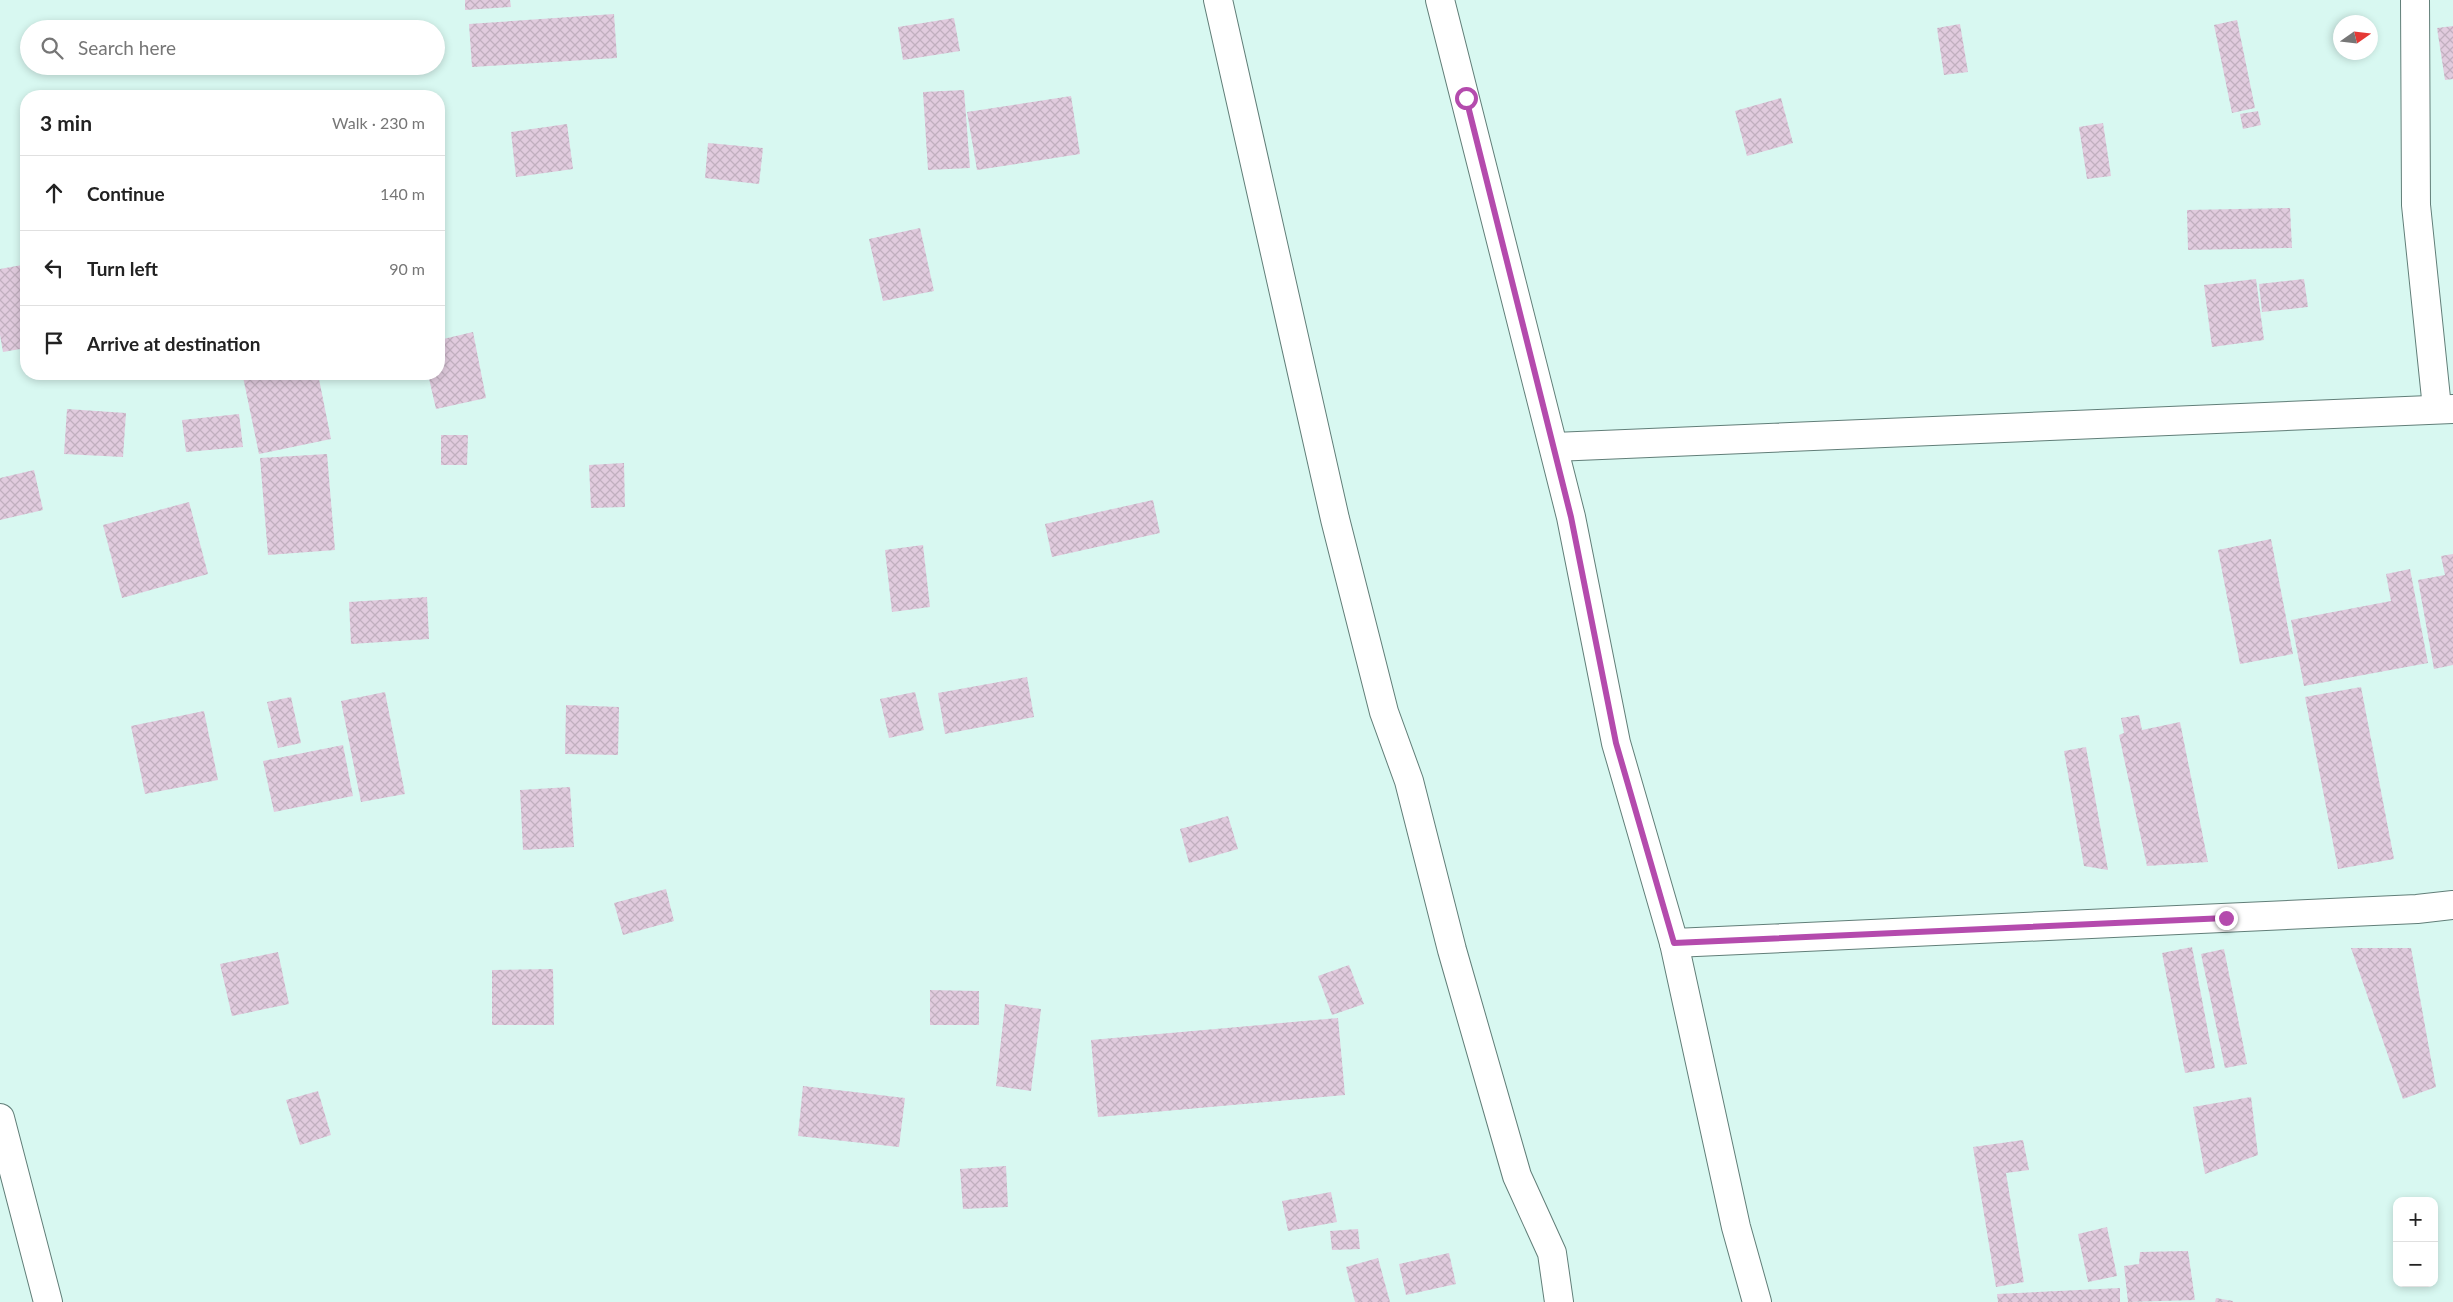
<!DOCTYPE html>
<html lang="en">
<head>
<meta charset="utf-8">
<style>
	:root { --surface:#fff; --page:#f6f6f6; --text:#222; --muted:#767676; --line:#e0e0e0 }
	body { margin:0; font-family:Lato,sans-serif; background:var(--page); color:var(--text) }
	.controls { position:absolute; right:15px; bottom:15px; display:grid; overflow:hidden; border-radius:10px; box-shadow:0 2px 8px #0003 }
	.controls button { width:45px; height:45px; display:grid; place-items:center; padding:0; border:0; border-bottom:1px solid var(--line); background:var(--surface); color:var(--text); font:25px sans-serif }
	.compass { position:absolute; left:2333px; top:15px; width:45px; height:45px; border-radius:50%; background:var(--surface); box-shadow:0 2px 8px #0003; rotate:76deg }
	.stop { position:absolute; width:15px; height:15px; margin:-11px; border:4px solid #b44bad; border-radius:50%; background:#fff }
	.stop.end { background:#b44bad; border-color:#fff; box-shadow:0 1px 5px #0008 }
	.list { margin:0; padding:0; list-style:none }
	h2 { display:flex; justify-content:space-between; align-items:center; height:65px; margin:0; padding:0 20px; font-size:21px }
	h2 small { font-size:16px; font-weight:400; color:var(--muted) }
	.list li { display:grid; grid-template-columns:32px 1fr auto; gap:15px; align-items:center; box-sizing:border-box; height:75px; padding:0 20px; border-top:1px solid var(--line) }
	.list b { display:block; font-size:19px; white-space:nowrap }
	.list em { font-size:16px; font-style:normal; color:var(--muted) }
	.icon { flex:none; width:28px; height:28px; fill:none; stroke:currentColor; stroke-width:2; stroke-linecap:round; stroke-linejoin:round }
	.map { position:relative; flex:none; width:2453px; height:1302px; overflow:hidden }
	.search { position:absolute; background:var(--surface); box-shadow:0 2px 8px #0003; left:20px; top:20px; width:425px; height:55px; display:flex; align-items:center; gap:12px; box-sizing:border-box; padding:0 18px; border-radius:28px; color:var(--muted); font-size:19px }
	.panel { position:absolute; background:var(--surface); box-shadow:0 2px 8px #0003; left:20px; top:90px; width:425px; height:290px; border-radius:20px }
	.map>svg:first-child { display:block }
	.building { fill:url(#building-cross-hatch) }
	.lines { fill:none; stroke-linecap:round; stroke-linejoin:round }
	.minor-casing { stroke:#617e78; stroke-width:30 }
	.minor { stroke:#fff; stroke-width:28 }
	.route { stroke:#b44bad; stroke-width:6 }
</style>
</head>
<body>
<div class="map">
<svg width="2453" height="1302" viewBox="0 0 2453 1302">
	<defs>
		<pattern id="building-cross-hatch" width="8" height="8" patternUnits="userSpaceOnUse" patternTransform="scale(1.25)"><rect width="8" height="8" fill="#e1cbde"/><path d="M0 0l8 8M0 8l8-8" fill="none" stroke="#c1afbf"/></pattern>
	</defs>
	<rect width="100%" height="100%" fill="#d8f8f1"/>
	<g class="building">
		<polygon points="465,0 510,0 511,7 465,10"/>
		<polygon points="614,14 617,58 472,67 469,24"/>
		<polygon points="954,18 960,51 903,60 898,27"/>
		<polygon points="2237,20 2255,108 2232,113 2214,25"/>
		<polygon points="1960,24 1968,72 1944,75 1937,28"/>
		<polygon points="2453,26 2453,79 2445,80 2437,28"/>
		<polygon points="964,90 970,168 928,170 923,92"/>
		<polygon points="1071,96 1080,154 977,170 967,112"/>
		<polygon points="1781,98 1793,143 1747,156 1735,111"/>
		<polygon points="2258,111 2261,125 2243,129 2240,114"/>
		<polygon points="2103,123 2111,176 2087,179 2079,127"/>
		<polygon points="567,124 573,169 516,177 511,132"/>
		<polygon points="708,143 763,148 759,184 705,178"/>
		<polygon points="2290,208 2292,248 2188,250 2187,210"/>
		<polygon points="920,228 934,291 883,301 869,239"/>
		<polygon points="22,265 26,286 26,348 3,352 0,335 0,269"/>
		<polygon points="2256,279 2264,340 2212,347 2204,285"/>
		<polygon points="2304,279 2308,307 2262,312 2259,284"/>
		<polygon points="473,332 486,398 436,409 428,374 439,374 439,340"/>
		<polygon points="260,374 318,374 331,439 259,454 243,377"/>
		<polygon points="67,409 126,413 123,457 64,454"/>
		<polygon points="239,414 243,447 186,452 182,420"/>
		<polygon points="441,435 468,435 467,465 441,465"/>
		<polygon points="327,454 335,550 268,555 260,458"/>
		<polygon points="624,463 625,507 591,508 589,465"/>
		<polygon points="34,470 43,510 0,520 0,478"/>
		<polygon points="1153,500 1160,533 1052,557 1045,524"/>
		<polygon points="189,502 208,574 122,598 103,525"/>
		<polygon points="2271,539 2293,654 2240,664 2218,550"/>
		<polygon points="923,545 930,607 892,612 885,550"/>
		<polygon points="2453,554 2453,665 2434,669 2418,580 2445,575 2441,556"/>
		<polygon points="2410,569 2428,663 2304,686 2291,620 2391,601 2386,574"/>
		<polygon points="427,597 429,639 351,644 349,602"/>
		<polygon points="1027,677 1034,717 945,734 938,693"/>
		<polygon points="2361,687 2394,859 2338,869 2305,697"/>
		<polygon points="385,692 405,794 361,802 341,701"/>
		<polygon points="915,692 924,730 889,738 880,699"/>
		<polygon points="291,697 301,743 278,748 267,702"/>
		<polygon points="566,705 619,707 618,755 565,754"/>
		<polygon points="204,711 218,780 145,794 131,726"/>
		<polygon points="2139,715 2142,730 2180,722 2208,862 2147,866 2119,735 2124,733 2121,718"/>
		<polygon points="343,745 353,796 274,812 263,761"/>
		<polygon points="2086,747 2108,870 2084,866 2064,751"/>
		<polygon points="570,787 574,847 523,850 520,790"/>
		<polygon points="1228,816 1238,849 1189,863 1180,829"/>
		<polygon points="666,889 674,921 623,935 614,903"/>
		<polygon points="2192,947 2215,1068 2185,1073 2162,953"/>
		<polygon points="2351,948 2411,948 2436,1087 2403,1099"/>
		<polygon points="2224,949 2247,1064 2225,1068 2201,954"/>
		<polygon points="278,952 289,1004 232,1016 220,964"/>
		<polygon points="1349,965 1364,1004 1332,1015 1318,976"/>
		<polygon points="553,969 554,1025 492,1025 492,970"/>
		<polygon points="930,990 979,991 979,1025 930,1025"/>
		<polygon points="1005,1004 1041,1009 1031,1091 996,1086"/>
		<polygon points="1338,1018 1345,1095 1098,1117 1091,1040"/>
		<polygon points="803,1086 905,1098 899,1147 798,1136"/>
		<polygon points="318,1091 331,1135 300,1145 286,1100"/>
		<polygon points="2251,1097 2258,1155 2205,1174 2193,1107"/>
		<polygon points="2023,1140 2029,1170 2006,1173 2024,1282 1996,1287 1973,1147"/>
		<polygon points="1006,1166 1008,1207 963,1209 960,1169"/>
		<polygon points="1331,1192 1337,1222 1288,1231 1282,1201"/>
		<polygon points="2107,1227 2117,1276 2088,1282 2078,1234"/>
		<polygon points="1358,1229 1360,1249 1332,1250 1330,1231"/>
		<polygon points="2188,1251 2195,1300 2128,1302 2124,1266 2139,1264 2140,1252"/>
		<polygon points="1449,1253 1456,1284 1406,1295 1399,1264"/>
		<polygon points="1378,1258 1390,1302 1355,1302 1346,1267"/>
		<polygon points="2120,1288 2120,1302 1998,1302 1997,1294"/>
		<polygon points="2216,1298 2233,1301 2233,1302 2215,1302"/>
	</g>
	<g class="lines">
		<g class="minor-casing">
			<g id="minor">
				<polyline points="1218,0 1335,519 1384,712 1409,781 1452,950 1517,1176 1552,1253 1559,1302"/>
				<polyline points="1440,0 1571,517 1616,743 1674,943 1736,1227 1757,1302"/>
				<polyline points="2415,0 2416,205 2437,408"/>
				<polyline points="1554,447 2453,409"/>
				<polyline points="1674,943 2417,909 2453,905"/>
				<polyline points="0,1118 48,1302"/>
			</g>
		</g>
		<use href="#minor" class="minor"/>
	</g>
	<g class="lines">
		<polyline class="route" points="1466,98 1571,517 1616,743 1674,943 2226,918"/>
	</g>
</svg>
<div class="controls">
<button>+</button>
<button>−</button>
</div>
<svg class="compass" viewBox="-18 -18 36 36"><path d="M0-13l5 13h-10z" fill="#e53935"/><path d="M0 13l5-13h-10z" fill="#767676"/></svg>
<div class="stop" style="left:1466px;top:98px"></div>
<div class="stop end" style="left:2226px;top:918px"></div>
<div class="search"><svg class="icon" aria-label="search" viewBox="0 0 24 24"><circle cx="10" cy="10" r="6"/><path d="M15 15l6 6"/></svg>Search here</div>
<section class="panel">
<h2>3 min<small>Walk · 230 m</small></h2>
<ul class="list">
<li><svg class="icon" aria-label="ahead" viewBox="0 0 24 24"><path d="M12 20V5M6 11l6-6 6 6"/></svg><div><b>Continue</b></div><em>140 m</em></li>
<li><svg class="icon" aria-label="left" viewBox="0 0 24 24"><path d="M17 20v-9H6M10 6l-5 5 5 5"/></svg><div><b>Turn left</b></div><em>90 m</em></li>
<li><svg class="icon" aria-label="arrive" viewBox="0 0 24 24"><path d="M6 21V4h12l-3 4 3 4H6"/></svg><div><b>Arrive at destination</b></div></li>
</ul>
</section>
</div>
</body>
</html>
